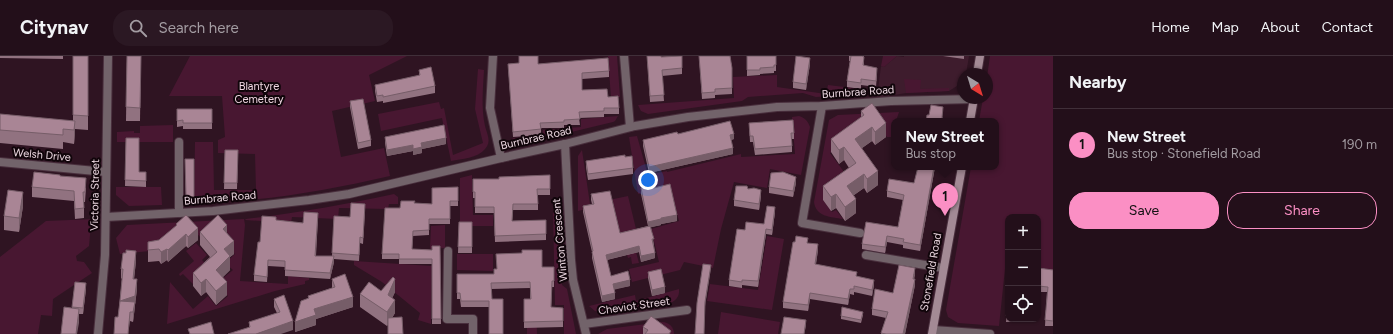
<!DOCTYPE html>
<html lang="en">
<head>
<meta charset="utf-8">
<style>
	:root { --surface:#230f1a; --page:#2b1823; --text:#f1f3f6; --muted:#a39ca2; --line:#402f39; --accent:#fb8fc4 }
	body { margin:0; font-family:Figtree,sans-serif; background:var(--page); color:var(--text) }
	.controls { position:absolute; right:12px; bottom:12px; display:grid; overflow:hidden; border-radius:8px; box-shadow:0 1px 3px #0004 }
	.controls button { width:36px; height:36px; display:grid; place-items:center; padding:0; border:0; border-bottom:1px solid var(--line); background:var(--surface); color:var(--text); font:20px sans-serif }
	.compass { position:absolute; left:957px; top:12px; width:36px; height:36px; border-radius:50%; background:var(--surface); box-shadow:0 1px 3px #0004; rotate:142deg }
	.you { position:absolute; left:648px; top:124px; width:14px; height:14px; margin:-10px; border:3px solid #fff; border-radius:50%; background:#1a73e8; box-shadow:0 0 0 6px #1a73e833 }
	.badge { display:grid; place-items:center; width:26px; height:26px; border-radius:50%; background:var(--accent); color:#111; font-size:13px; font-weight:700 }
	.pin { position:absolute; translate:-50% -33px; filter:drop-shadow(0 1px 2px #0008) }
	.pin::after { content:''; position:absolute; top:21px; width:14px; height:12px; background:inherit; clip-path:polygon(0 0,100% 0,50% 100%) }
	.popup { position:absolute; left:891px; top:62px; width:108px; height:52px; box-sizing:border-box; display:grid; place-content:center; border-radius:8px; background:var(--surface); filter:drop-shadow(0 1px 3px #0005); font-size:13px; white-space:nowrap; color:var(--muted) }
	.popup b { font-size:15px; color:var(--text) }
	.popup::after { content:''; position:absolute; left:50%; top:100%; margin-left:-8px; border:8px solid transparent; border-top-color:var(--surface) }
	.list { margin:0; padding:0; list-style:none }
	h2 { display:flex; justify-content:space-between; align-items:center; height:52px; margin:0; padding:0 16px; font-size:17px }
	h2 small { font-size:13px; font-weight:400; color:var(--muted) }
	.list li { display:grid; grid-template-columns:26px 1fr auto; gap:12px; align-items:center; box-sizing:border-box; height:72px; padding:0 16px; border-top:1px solid var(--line) }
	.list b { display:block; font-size:15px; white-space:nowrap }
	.list p { margin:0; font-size:13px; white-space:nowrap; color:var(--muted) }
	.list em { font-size:13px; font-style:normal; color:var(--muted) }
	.actions { display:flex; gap:8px; padding:12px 16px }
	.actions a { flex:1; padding:9px 0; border:1px solid var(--accent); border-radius:16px; text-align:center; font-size:14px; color:var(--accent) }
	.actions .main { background:var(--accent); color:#111 }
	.icon { flex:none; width:22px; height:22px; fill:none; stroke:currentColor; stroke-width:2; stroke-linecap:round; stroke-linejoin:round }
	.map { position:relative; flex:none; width:1053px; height:278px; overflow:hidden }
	header { display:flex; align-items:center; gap:24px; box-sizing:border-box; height:56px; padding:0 20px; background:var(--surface); border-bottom:1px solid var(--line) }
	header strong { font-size:19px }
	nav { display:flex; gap:22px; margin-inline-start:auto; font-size:14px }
	.search { width:280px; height:36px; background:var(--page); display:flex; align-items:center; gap:10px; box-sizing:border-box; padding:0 14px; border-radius:16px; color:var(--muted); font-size:15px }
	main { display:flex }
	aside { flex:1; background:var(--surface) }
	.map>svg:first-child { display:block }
	.built { fill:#3e1c2d }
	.green { fill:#481731 }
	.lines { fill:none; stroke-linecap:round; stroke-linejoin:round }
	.street-casing { stroke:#492f3d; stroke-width:10 }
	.secondary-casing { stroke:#492f3d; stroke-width:10 }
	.street { stroke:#72636a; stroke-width:8 }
	.secondary { stroke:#a38a95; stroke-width:8 }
	.wall { fill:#917280 }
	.shaded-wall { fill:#765d68 }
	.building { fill:#a98595; stroke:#765d68 }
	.labels { text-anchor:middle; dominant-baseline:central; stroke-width:4; stroke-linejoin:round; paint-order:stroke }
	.park-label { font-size:11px; fill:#f0d7e2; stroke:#10050a }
	.street-label { font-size:11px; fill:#ebd7e0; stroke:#10050a }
</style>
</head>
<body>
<header>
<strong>Citynav</strong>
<div class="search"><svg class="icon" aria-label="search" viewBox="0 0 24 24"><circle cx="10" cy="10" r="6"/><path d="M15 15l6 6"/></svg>Search here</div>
<nav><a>Home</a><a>Map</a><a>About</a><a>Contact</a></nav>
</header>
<main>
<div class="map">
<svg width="1053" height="278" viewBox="0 0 1053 278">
	<rect width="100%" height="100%" fill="#2f1422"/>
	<polygon class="built" points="897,0 904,1 904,0 969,0 966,18 963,18 963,26 949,35 906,37 877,42 881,10 884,11"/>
	<g class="green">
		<path d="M190,0H407L369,19L375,45L332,55L341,101L384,92L390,120C325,135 261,146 194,147L195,86H213L214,134H256L255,98L218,97V84L225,81L222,40H169Z"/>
		<polygon points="608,0 617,0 620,41 611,42"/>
		<polygon points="883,0 897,0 884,11 881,10"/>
		<polygon points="990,0 1053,0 1053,218 1038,216 1038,161 1008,161 1008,213 1005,213 999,270 958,267 948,261 946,254 971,111 996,111 996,65 979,65 983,42 987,42 987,21"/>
		<path d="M478,13L484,14C483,33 481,51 485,70C487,78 492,86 485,93C478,102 461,103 451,105L442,62L381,75L378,58L439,46L441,53L444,52L453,99L483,87L475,53Z"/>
		<polygon points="777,19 777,31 826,38 828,29 877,35 876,37 816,41 803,37 748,41 742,45 648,58 641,55 638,49 734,42 733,21"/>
		<polygon points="904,23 921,24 920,33 949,32 949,35 906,37"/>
		<path d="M899,56L896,65H894V70L891,81H887L872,60L862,73L830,97L850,124L823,144L832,156L836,154L843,163C831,161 816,161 814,146L829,64L838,59Z"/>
		<polygon points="618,60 615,65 613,66 517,89 514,89 510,86 513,82 543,79 543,74 581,71 581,63"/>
		<path d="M799,60C805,62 808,65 810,71L801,119L770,113L767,132L734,126L721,173L713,212L684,206L680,214L632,226L629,213L659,206L651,173L679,165L670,131L638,138L629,81L637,80L648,119L667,115V116L741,98V101L795,98L792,61Z"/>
		<polygon points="173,69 173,86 117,86 117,76 134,75 134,77 140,77 140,70"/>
		<polygon points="582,94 590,148 628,140 637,177 631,178 639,207 632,208 631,201 628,202 627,199 625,199 612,147 578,155 578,100"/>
		<polygon points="472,119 473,159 493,159 493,170 460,170 460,122"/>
		<polygon points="116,131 161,131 162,149 129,150 116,139"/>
		<path d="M394,138L398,141V148H389L388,153L339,152L338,163L292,161L291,167L245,164L246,163C296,157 344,149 394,138Z"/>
		<polygon points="553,156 559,156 562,188 559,196 562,229 567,233 576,278 564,278 564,249 555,249"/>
		<polygon points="94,163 91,168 89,190 76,200 77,205 84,206 92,217 53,243 52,260 41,259 38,278 0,278 0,201 46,165"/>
		<polygon points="244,163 245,169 240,225 288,228 288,220 309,222 309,224 305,225 305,228 275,235 167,268 170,226 193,253 208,240 216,250 228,240 217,227 233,214 225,207 235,198 224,187 231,181 218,168 202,183 188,168 160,194 120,198 116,182 127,169"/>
		<polygon points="445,169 445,192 430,193 431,170"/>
		<polygon points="767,180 784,183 772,254 707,245 710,228 758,234"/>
		<polygon points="196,187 207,199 202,204 210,213 193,228 183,218 180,220 179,218 194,205 186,195"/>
		<polygon points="457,198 493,198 493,215 457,214"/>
		<polygon points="354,205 432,210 431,268 418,264 420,257 382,226 354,209"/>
		<path d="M679,233C680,241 675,246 667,248L603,257L595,255L589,250L635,239L636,245Z"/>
		<polygon points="536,249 537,278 527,278 527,252"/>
		<polygon points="721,256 780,266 778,278 718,278"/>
		<path d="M662,266C669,266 674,271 674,278H598L607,273Z"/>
	</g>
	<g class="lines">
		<g class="street-casing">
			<g id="street">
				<polyline points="493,0 490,52 501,102"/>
				<polyline points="624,0 630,71"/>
				<polyline points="822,50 802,167 860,177"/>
				<polyline points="179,86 179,157"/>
				<polyline points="565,88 571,204 573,224 586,278"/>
				<polyline points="0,106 106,116"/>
				<polyline points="106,161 213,155 309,144 349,138 429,119 501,102 565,88 635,70 688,61 777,51 822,50 891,45 974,43"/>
				<polyline points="448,195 447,263 473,263 473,278"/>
				<polyline points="866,199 943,212"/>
				<polyline points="584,268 687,254"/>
				<polyline points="933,274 990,278"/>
				<polyline points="98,278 105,199 108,0"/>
			</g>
		</g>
		<g class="secondary-casing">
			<g id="secondary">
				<polyline points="977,18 980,0"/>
				<polyline points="970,65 974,42"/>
				<polyline points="932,278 962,111"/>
			</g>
		</g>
		<use href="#street" class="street"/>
		<use href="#secondary" class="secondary"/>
	</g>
	<g class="wall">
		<polygon points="0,0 63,0 63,3 0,2"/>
		<polygon points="73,0 88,0 88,74 75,73 74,88 63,86 63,93 0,87 0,58 73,65"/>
		<polygon points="127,0 141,0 140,65 126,65"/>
		<polygon points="647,0 661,0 661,1 682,0 682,18 662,20 664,45 650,46"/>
		<polygon points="699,0 730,0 732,12 732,38 715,39 715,42 702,43"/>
		<polygon points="747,0 776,0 776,15 774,15 774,17 760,18 760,19 747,20"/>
		<polygon points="849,0 864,0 864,10 877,18 876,31 861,29 861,33 847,31 847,25 850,5 849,5"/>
		<polygon points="943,0 964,0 964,3"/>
		<polygon points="519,7 538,8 609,15 609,21 582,23 582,34 608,41 619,52 619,58 604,58 604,61 579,62 580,69 564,69 564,72 541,72 541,79 513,81 508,8"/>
		<polygon points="810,8 806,34 793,32 793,26"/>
		<polygon points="419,14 435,30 435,37 383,47 383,45 377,46 375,35 375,29 419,20"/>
		<polygon points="350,45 371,84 371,90 358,93 350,51"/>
		<polygon points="177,53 212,53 212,73 183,73 183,70 177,71"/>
		<polygon points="861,55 886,81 875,89 872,85 862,92 878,129 867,137 864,132 854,139 856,157 845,165 836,152 831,155 823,144 823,130 849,112 844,104 839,108 831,96 831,83 861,62"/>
		<polygon points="749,67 794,77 794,83 792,83 792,96 755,99 753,86 750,86"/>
		<polygon points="678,78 734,83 731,84 733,98 649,117 643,90 643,84"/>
		<polygon points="385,81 446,88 422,93 422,97 413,99 413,95 387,100 385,87"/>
		<polygon points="126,82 139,116 146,116 146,131 125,130"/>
		<polygon points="225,94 238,94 237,133 224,133"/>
		<polygon points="625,101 633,112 633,118 588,124 586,111 586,105"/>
		<polygon points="185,103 194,103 194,144 186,143"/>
		<polygon points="935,111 920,195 903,192 903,189 887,186 885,197 862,193 862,188 898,171 903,144 887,141 887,135 914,127"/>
		<polygon points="550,119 550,139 538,139 538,154 513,154 512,165 546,164 546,184 495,186 494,157 475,157 475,142 473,142 473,123 499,123"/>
		<polygon points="60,120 86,132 85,146 84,146 84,162 75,163 74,145 32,141 32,131"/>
		<polygon points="796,127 793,141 769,137 769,131"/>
		<polygon points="458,131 458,150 450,150 450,168 429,168 429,179 413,180 412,193 432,194 440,190 441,268 432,268 432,208 399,208 399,203 382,203 382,198 400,152 414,147 432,148"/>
		<polygon points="641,132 654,132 677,165 661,168 661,169 651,171 654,189 655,202 641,206 639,196 607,204 611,220 630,230 614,233 615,243 602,246 592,202 592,196 583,156 583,150 592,148 591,144 591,138 620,177 648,170 641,138"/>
		<polygon points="748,133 761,140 759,154 734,150 734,144"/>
		<polygon points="23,150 19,176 4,174 4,160"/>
		<polygon points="365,154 363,188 360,187 359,205 334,203 334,206 330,223 285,220 285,211 268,210 267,226 254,225 254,219 260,186 276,164 303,167 318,162 316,200 332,200 334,160 350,161"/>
		<polygon points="775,156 772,179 766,178 758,231 742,229 742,232 729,230 729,224 764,168"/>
		<polygon points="459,166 472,166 472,197 458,197"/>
		<polygon points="176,168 198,184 188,192 186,190 168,206 167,204 161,208 159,205 148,206 148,186 159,184 176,170"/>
		<polygon points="200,176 227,177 234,198 230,201 230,214 223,221 227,239 216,249 206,236 201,240 193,230 193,217 210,201 200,189"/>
		<polygon points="808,187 818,194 816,208 857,220 874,229 872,240 854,236 854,239 850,238 848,249 810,243 808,255 783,252 783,246"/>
		<polygon points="136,205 134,223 137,233 135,249 135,250 133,266 118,261 122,223 121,222 121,213"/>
		<polygon points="542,211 554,211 554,231 552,231 551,251 563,252 563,271 524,272 524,243 530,243 530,232 491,233 489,251 461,251 460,243 457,243 457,218 494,218"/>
		<polygon points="1038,212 1053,214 1053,270 1045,270 1047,236 1038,236"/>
		<polygon points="648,216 665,237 652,240 648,222"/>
		<polygon points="915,218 914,223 915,229 905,278 881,278 886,262 872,259 872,253 893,237"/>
		<polygon points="332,223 353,251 316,263 316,269 295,276 308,242 308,240 332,232"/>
		<polygon points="75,226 86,233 83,258 79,258 79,267 72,252"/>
		<polygon points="381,235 395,236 392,242 395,257 387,270 360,251 360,238"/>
		<polygon points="1008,240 1008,263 1017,263 1016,266 1006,266"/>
		<polygon points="274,243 293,274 249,271 249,266 277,257 274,251"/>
		<polygon points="863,259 861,267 841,263 841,260"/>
		<polygon points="643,271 671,278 643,278"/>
	</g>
	<g class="shaded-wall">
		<polygon points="810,2 810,8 806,34 806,28"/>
		<polygon points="75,65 75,79 74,88 74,74"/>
		<polygon points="886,67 886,81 875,89 875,76"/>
		<polygon points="872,71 872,85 855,97 855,83"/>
		<polygon points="734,78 734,83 730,84 730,79"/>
		<polygon points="446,82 446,88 422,93 422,97 413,99 413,93 421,87"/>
		<polygon points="413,89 413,95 387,100 387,94"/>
		<polygon points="844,91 844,104 839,108 839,94"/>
		<polygon points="733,92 733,98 649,117 649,111"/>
		<polygon points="934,111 935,111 920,195 920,189"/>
		<polygon points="878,115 878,129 867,137 867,123"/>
		<polygon points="864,118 864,132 847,144 847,130"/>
		<polygon points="796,121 796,127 793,141 793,135"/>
		<polygon points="761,134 761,140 759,154 759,148"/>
		<polygon points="23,136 23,150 19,176 19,162"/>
		<polygon points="836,138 836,152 831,155 831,141"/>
		<polygon points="856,143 856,157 845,165 845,151"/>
		<polygon points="775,151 775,156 772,179 772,174"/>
		<polygon points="677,159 677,165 661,168 661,169 648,172 648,166 661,162"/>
		<polygon points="227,169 227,183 223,173"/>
		<polygon points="198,172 198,184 188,192 188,181"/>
		<polygon points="766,173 766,178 758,231 758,225"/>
		<polygon points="186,178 186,190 168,206 168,194"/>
		<polygon points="887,180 887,186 885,197 885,191"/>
		<polygon points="234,185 234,198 230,201 230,214 216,227 216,214 224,193"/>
		<polygon points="818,188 818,194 815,214 815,208"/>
		<polygon points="639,190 639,196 606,204 606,199"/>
		<polygon points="167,193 167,204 161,208 161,196"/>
		<polygon points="136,195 136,205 133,232 133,223"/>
		<polygon points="655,197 655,202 641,206 641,200"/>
		<polygon points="334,200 334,206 330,223 330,217"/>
		<polygon points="711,209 711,212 705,250 705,246"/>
		<polygon points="915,212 915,218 913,229 913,223"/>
		<polygon points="137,223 137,233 135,249 135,250 133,266 133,256 120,245"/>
		<polygon points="206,223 206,236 201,240 201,227"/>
		<polygon points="395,223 395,236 388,252 388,239"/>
		<polygon points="915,223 915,229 905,278 903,278"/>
		<polygon points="630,224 630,230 613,234 613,228"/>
		<polygon points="874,224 874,229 872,240 872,234"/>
		<polygon points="227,226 227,239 216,249 216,235"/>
		<polygon points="86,227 86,233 83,258 83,252"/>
		<polygon points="665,231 665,237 652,240 652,234"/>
		<polygon points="850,233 850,238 848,249 848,243"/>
		<polygon points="615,237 615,243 602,246 602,240"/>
		<polygon points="810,237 810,243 808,255 808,249"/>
		<polygon points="353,241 353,251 316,263 316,269 295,276 295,266 314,253"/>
		<polygon points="395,244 395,257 387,270 387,256"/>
		<polygon points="79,253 79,267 77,278 76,278"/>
		<polygon points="130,256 130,265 128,278"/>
		<polygon points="806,264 806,270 804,278"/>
		<polygon points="293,265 293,274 281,278 256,278"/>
	</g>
	<g class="building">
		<polygon points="73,0 88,0 88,60 73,59"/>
		<polygon points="127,0 141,0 140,52 126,51"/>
		<polygon points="519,0 538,0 538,8 608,2 609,15 582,17 582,34 607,33 608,41 618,40 619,52 604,52 604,55 579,56 580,63 564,64 564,66 540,67 541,73 513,76 508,8 519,7"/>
		<polygon points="647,0 661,0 661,1 682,0 682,12 662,14 664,39 650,40"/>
		<polygon points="699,0 730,0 732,12 732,32 715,33 715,36 702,37"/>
		<polygon points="747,0 776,0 776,9 774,9 774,11 760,12 760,14 747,14"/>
		<polygon points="796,0 810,2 806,28 793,26"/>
		<polygon points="851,0 863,0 863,1 864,1 863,9 877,12 876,25 861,23 861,27 847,25"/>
		<polygon points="431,11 435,30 383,41 383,39 377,40 375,29 420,19 419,14"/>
		<polygon points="363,43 371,84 358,87 350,45"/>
		<polygon points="872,47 886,67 875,76 872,71 855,83 878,115 867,123 864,118 847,130 856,143 845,151 836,138 831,141 823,130 856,107 844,91 839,94 831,83 864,59 861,55"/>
		<polygon points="931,49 943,51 942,62 943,62 943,65 926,65 927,59 929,59"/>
		<polygon points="177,53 212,53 212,67 183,67 183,64 177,65"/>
		<polygon points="0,58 75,65 74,74 63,73 63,79 0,74"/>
		<polygon points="793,64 794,77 791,77 792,90 755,93 753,80 750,80 749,67"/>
		<polygon points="730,65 734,78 730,79 733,92 649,111 643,84 677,76 678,78"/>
		<polygon points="444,69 446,82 421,87 422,91 413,93 413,89 387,94 385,81"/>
		<polygon points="126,82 139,82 139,116 146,116 146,125 125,124"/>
		<polygon points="225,94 238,94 237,127 224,127"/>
		<polygon points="625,99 625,101 632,100 633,112 588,118 586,105"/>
		<polygon points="185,103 194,103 194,141 186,140"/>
		<polygon points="918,111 934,111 920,189 903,186 904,183 887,180 885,191 862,188 866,166 898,171 904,139 887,135 889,123 914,127"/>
		<polygon points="34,116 60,119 60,120 86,122 85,136 83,136 84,152 75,153 74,135 32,131"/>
		<polygon points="783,116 796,121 793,135 769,131 771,117"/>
		<polygon points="550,119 550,133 537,133 538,148 513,148 512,165 546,164 546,178 495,180 494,151 475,151 475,136 473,136 473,123 499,123 499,121"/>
		<polygon points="670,128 677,159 661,162 661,163 648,166 641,132 654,129 654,132"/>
		<polygon points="736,130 747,130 748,133 754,132 761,134 759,148 734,144"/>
		<polygon points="458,131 458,145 450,145 450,163 429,163 429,174 413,175 412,193 432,194 432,190 440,190 441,263 432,263 432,203 399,203 399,198 382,198 385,152 400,152 401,145 415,145 414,147 432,148 432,132"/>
		<polygon points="8,134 23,136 19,162 4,160"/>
		<polygon points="610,135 620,177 650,170 654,183 652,183 655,197 641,200 639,190 606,199 611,220 628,215 630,224 613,228 615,237 602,240 592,196 593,195 583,150 594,148 591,138"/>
		<polygon points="351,147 365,148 363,182 360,181 359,199 332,197 334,160 350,161"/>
		<polygon points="767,150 775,151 772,174 766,173 758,225 742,224 742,226 729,224 737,173 745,174 746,166 764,168"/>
		<polygon points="304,156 318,157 315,200 334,200 330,217 285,214 285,205 268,204 267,221 254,219 258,186 260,186 262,160 276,161 276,164 303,167"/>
		<polygon points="186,159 198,172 188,181 186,178 168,194 167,193 161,196 159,193 148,194 148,186 159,184 177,169 176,168"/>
		<polygon points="218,159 227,169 223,173 234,185 224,193 230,200 216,214 227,226 216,235 206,223 201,227 193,217 217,196 200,176"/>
		<polygon points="459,166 472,166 472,191 458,191"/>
		<polygon points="796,180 808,182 807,187 818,188 815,208 857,216 856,220 874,224 872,234 854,230 854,233 850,233 848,243 810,237 808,249 783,246 793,186 795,186"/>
		<polygon points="126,194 136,195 133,223 137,223 135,240 120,245 135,246 133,256 130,256 128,278 114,278 115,261 118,261 120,245 123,213 121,213 123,197 126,197"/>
		<polygon points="522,194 542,194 542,211 554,211 554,225 552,225 551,251 563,252 563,265 524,266 524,243 531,243 530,226 491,227 492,243 503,243 503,278 489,278 489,245 461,245 460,237 457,237 457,218 494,218 494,213 497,213 496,198 522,197"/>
		<polygon points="703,208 711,209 705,246 704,278 695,278 697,247"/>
		<polygon points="899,209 915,212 913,223 915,223 903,278 886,278 881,277 888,256 872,253 875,233 893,237"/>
		<polygon points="1038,212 1053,214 1053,265 1045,264 1048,231 1038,230"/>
		<polygon points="661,213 665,231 652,234 648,216"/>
		<polygon points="345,218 353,241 314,253 316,259 295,266 301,245 309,242 308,240 335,231 332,223"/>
		<polygon points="393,221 395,223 388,239 395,244 387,256 360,238 369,226 381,235"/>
		<polygon points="75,226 86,227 83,252 72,251"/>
		<polygon points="284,239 293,265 256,278 228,278 250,271 249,266 280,256 274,243"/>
		<polygon points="1008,240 1008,260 1006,260"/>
		<polygon points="64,251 79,253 76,278 61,278"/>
		<polygon points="842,251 863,256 861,264 841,260"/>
		<polygon points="651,260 671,275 669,278 645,278 648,274 643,271"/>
		<polygon points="402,261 403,278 388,278 388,262"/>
		<polygon points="784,261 806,264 804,278 781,278"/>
		<polygon points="211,266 214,278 190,278 188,273"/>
	</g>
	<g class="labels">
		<g class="park-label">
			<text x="259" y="30">Blantyre<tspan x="259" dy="13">Cemetery</tspan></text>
		</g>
		<g class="street-label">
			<text transform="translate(858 36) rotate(-4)">Burnbrae Road</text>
			<text transform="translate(536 82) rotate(-13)">Burnbrae Road</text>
			<text transform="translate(42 99) rotate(5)">Welsh Drive</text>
			<text transform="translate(95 139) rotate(-89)">Victoria Street</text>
			<text transform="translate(220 142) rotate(-5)">Burnbrae Road</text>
			<text transform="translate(560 184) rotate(-95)">Winton Crescent</text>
			<text transform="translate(931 216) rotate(-80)">Stonefield Road</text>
			<text transform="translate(634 250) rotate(-8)">Cheviot Street</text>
		</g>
	</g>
</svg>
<div class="controls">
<button>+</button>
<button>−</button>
<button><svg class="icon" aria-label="locate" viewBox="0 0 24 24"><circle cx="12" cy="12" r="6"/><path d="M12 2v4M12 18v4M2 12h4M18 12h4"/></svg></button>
</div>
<svg class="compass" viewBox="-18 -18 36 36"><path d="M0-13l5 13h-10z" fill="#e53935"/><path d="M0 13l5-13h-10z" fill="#a39ca2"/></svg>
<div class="you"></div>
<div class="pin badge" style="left:945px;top:160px">1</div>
<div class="popup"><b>New Street</b>Bus stop</div>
</div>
<aside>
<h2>Nearby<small></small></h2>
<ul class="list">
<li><span class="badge">1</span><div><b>New Street</b><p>Bus stop · Stonefield Road</p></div><em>190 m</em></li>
</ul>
<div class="actions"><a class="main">Save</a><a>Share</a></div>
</aside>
</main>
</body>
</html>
